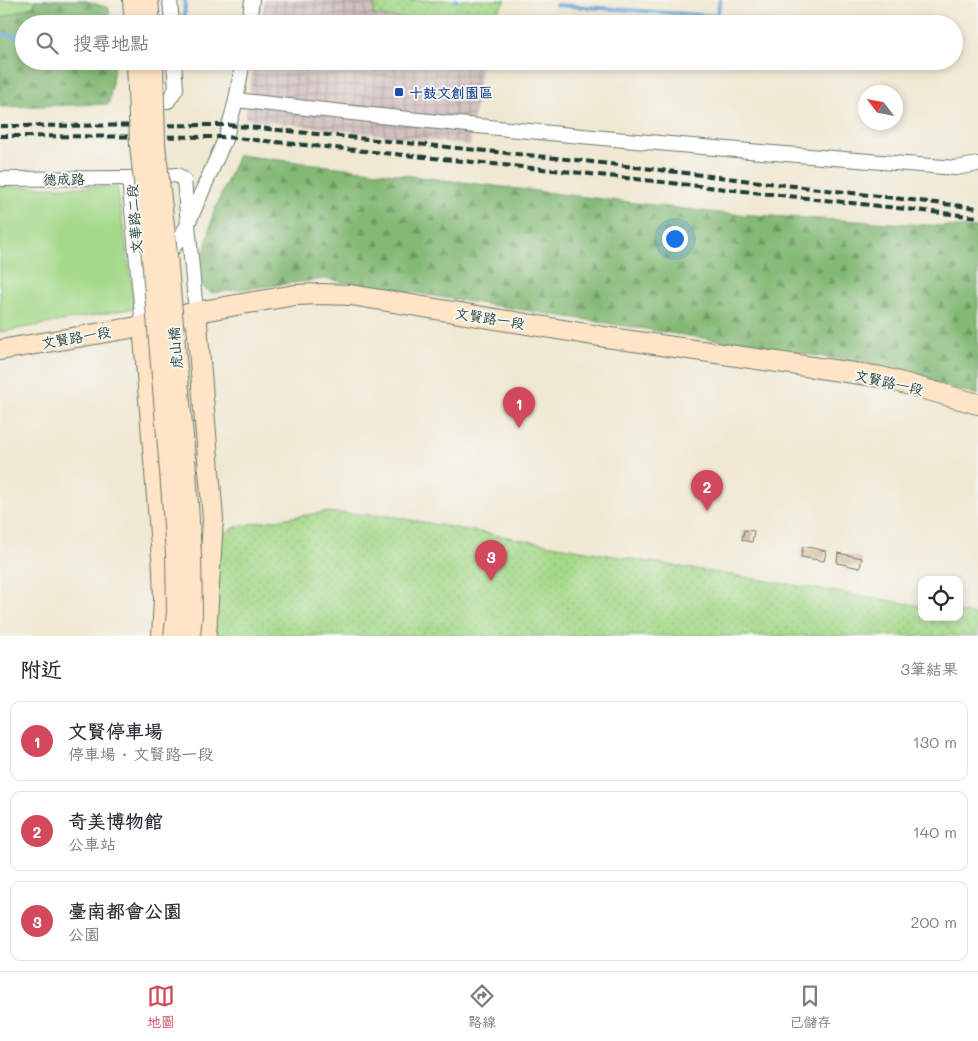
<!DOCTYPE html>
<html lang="zh-TW">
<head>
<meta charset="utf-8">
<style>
	:root { --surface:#fff; --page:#f7f7f7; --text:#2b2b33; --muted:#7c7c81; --line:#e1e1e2; --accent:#d1495b }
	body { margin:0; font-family:Mali,"LXGW WenKai TC",sans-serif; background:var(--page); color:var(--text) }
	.controls { position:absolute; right:15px; bottom:15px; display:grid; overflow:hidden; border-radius:10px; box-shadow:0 2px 8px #0003 }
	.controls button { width:45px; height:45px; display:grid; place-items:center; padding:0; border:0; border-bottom:1px solid var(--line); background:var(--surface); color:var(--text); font:25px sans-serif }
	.compass { position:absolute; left:858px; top:85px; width:45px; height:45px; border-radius:50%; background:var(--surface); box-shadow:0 2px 8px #0003; rotate:302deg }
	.you { position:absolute; left:674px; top:238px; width:18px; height:18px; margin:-12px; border:4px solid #fff; border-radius:50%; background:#1a73e8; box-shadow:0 0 0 8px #1a73e833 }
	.badge { display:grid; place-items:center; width:32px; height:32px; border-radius:50%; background:var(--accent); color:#fff; font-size:16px; font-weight:700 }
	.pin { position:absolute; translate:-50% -41px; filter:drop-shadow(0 1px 2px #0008) }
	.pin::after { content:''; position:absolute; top:26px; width:18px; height:15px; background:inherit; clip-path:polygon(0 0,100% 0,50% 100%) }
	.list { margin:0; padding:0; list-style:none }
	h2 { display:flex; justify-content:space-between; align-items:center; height:65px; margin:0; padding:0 20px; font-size:21px }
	h2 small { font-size:16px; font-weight:400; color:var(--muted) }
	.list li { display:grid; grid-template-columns:32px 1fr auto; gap:15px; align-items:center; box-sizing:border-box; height:80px; margin:0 10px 10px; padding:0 10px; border:1px solid var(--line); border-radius:10px }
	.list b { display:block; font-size:19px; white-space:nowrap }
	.list p { margin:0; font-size:16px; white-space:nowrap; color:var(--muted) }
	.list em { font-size:16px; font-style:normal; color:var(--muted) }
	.icon { flex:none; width:28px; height:28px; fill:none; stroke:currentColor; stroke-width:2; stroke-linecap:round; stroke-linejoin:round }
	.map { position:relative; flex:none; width:978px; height:636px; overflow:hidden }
	.search { position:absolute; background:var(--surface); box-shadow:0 2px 8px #0003; left:15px; right:15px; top:15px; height:55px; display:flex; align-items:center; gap:12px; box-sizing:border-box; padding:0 18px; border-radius:28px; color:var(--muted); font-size:19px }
	.sheet { height:335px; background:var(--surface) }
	nav { display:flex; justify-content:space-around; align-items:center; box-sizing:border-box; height:70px; border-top:1px solid var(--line); background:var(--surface); font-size:14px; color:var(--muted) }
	nav a { display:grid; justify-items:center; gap:2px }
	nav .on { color:var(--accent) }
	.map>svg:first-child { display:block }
	.industrial { fill:url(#industrial-grid) }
	.green { fill:#a4d989; stroke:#628b5e }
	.forest { fill:url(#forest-firs); stroke:#517b54 }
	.park { fill:url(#park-dots); stroke:#628b5e }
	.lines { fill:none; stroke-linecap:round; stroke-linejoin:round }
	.stream { stroke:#66a8da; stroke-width:4 }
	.building { fill:url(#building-back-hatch) }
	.street-casing { stroke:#68796b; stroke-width:16 }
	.secondary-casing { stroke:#68796b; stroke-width:22 }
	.street { stroke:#fff; stroke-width:14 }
	.secondary { stroke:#ffe4c6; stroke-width:20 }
	.rail { stroke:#1f3d34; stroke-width:4; stroke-dasharray:8 4; stroke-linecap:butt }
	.secondary-bridge-casing { stroke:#68796b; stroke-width:22; stroke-linecap:butt }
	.secondary-bridge { stroke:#ffe4c6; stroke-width:20 }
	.transit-dot { fill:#1a4fb4; stroke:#f6f6f2; stroke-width:2 }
	.labels { text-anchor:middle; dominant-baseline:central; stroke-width:4; stroke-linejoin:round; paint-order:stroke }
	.transit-label { font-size:14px; font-weight:bold; fill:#164399; stroke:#f6f6f2; text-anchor:start }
	.street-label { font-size:14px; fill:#1f3d34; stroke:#f6f6f2 }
</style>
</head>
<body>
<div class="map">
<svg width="978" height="636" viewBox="0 0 978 636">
	<defs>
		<pattern id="industrial-grid" width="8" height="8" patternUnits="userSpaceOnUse" patternTransform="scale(1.25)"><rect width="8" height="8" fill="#d1bfbd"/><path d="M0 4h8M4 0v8" fill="none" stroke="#a99c9a"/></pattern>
		<pattern id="forest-firs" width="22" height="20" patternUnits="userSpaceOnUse" patternTransform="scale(1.25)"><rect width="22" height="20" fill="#83b975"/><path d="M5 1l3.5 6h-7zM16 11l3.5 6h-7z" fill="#6b9861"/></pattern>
		<pattern id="park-dots" width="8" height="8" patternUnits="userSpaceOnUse" patternTransform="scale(1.25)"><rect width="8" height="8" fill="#a4d989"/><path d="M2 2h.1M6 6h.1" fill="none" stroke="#8dbb77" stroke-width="1.8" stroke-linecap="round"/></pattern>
		<pattern id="building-back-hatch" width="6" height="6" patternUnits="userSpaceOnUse" patternTransform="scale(1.25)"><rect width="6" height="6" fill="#d9b691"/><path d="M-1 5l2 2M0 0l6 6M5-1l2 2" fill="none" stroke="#af9577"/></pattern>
	</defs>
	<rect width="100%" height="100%" fill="#f6f6f2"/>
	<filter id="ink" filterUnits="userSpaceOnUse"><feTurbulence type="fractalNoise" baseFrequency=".02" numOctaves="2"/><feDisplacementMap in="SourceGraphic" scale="10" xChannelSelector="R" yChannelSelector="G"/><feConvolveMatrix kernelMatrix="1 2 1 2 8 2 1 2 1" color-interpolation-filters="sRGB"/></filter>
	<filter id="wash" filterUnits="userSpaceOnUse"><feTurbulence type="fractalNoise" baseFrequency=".0096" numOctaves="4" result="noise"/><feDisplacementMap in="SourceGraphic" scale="20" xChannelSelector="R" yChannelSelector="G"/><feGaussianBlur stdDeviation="1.12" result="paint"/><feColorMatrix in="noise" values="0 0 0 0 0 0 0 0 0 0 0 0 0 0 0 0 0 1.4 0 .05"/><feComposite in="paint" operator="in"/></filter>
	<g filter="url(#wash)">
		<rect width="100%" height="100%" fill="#f0e8d2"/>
		<g class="industrial">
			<polygon points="265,0 506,0 490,21 489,24 261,24"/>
			<polygon points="254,61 482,61 470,145 245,119"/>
		</g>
		<g class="green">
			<polygon points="0,0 35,0 34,6 0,18"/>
			<polygon points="0,187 117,187 135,308 0,332"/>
		</g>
		<g class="forest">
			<polygon points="35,0 83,0 109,8 111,24 24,24 24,61 115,61 109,104 0,107 0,18 34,6"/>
			<polygon points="238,155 718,213 978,228 978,395 869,364 325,279 212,293 201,286 203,258 213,214"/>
		</g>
		<g class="park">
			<polygon points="375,0 506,0 490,21 479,24 442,24 373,15"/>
			<polygon points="325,512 389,516 614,556 922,606 922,617 959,617 959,612 978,615 978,636 214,636 214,553 223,534 238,526"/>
		</g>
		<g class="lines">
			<g class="stream">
				<polyline points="456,0 457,1"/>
				<polyline points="556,5 717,16 720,0"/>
				<polyline points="184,23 185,0"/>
				<polyline points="0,34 24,37"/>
			</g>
		</g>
		<g id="blocks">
			<g class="building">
				<polygon points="744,530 754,531 752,542 742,540"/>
				<polygon points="803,546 826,551 824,561 801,557"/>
				<polygon points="838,553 862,558 860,568 837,563"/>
			</g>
		</g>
	</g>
	<g filter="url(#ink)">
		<use href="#blocks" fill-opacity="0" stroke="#68796b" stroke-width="1"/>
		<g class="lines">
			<g class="street-casing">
				<g id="street">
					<polyline points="170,0 172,24"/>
					<polyline points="249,24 252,0"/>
					<path d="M236,100C475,128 715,149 956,168L978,164"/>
					<polyline points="147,102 168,101 176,89 174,61"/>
					<polyline points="0,179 129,178"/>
					<polyline points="166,259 187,226 226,137 236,100 243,61"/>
					<polyline points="143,326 129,178 177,175 184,180 196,312"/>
				</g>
			</g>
			<g class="secondary-casing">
				<g id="secondary">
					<polyline points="133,0 135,24"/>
					<polyline points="148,0 150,24"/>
					<polyline points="196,312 213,519 206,636"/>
					<polyline points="143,326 163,570 164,600 162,636"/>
					<polyline points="0,350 143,326 196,312 295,295 321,294 351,295 605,337 881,377 978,404"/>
				</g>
			</g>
			<use href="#street" class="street"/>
			<use href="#secondary" class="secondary"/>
			<g class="rail">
				<polyline points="0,126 228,125 576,160 978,208"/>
				<polyline points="0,136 226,137 572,172 978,217"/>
			</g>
			<g class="secondary-bridge-casing">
				<g id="secondary-bridge">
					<polyline points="137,61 140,145 151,246 170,471 176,554 177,613 174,636"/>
					<polyline points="153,61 155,144 166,244 186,470 191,554 192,614 190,636"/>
				</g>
			</g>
			<use href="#secondary-bridge" class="secondary-bridge"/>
		</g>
	</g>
	<rect class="transit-dot" x="394" y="87" width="10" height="10" rx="2.5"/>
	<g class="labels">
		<g class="transit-label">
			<text x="409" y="92">十鼓文創園區</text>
		</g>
		<g class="street-label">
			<text transform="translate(64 179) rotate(-1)">德成路</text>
			<text transform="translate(134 219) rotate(-94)">文華路二段</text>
			<text transform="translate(490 318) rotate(9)">文賢路一段</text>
			<text transform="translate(76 337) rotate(-10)">文賢路一段</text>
			<text transform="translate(175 348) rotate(-95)">虎山橋</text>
			<text transform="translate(889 382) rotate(13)">文賢路一段</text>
		</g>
	</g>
</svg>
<div class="controls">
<button><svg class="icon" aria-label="locate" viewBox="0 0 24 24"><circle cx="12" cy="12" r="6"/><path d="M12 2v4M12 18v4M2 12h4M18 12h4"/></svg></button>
</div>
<svg class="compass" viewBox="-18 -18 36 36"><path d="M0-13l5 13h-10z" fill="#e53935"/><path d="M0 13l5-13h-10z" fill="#7c7c81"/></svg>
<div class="you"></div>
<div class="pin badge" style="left:519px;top:428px">1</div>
<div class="pin badge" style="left:707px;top:511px">2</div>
<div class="pin badge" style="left:491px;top:581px">3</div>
<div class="search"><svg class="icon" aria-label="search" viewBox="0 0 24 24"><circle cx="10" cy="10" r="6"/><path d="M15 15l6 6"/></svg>搜尋地點</div>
</div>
<section class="sheet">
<h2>附近<small>3筆結果</small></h2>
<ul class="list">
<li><span class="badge">1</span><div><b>文賢停車場</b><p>停車場 · 文賢路一段</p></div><em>130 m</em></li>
<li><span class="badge">2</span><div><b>奇美博物館</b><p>公車站</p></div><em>140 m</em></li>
<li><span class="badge">3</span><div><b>臺南都會公園</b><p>公園</p></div><em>200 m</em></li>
</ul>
</section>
<nav>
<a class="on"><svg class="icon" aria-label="map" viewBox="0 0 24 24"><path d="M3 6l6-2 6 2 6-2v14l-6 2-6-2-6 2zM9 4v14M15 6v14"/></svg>地圖</a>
<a><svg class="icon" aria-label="directions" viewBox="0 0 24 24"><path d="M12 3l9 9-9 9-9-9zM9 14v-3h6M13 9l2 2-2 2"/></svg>路線</a>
<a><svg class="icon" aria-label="saved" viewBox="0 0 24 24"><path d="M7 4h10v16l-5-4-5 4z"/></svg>已儲存</a>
</nav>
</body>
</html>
